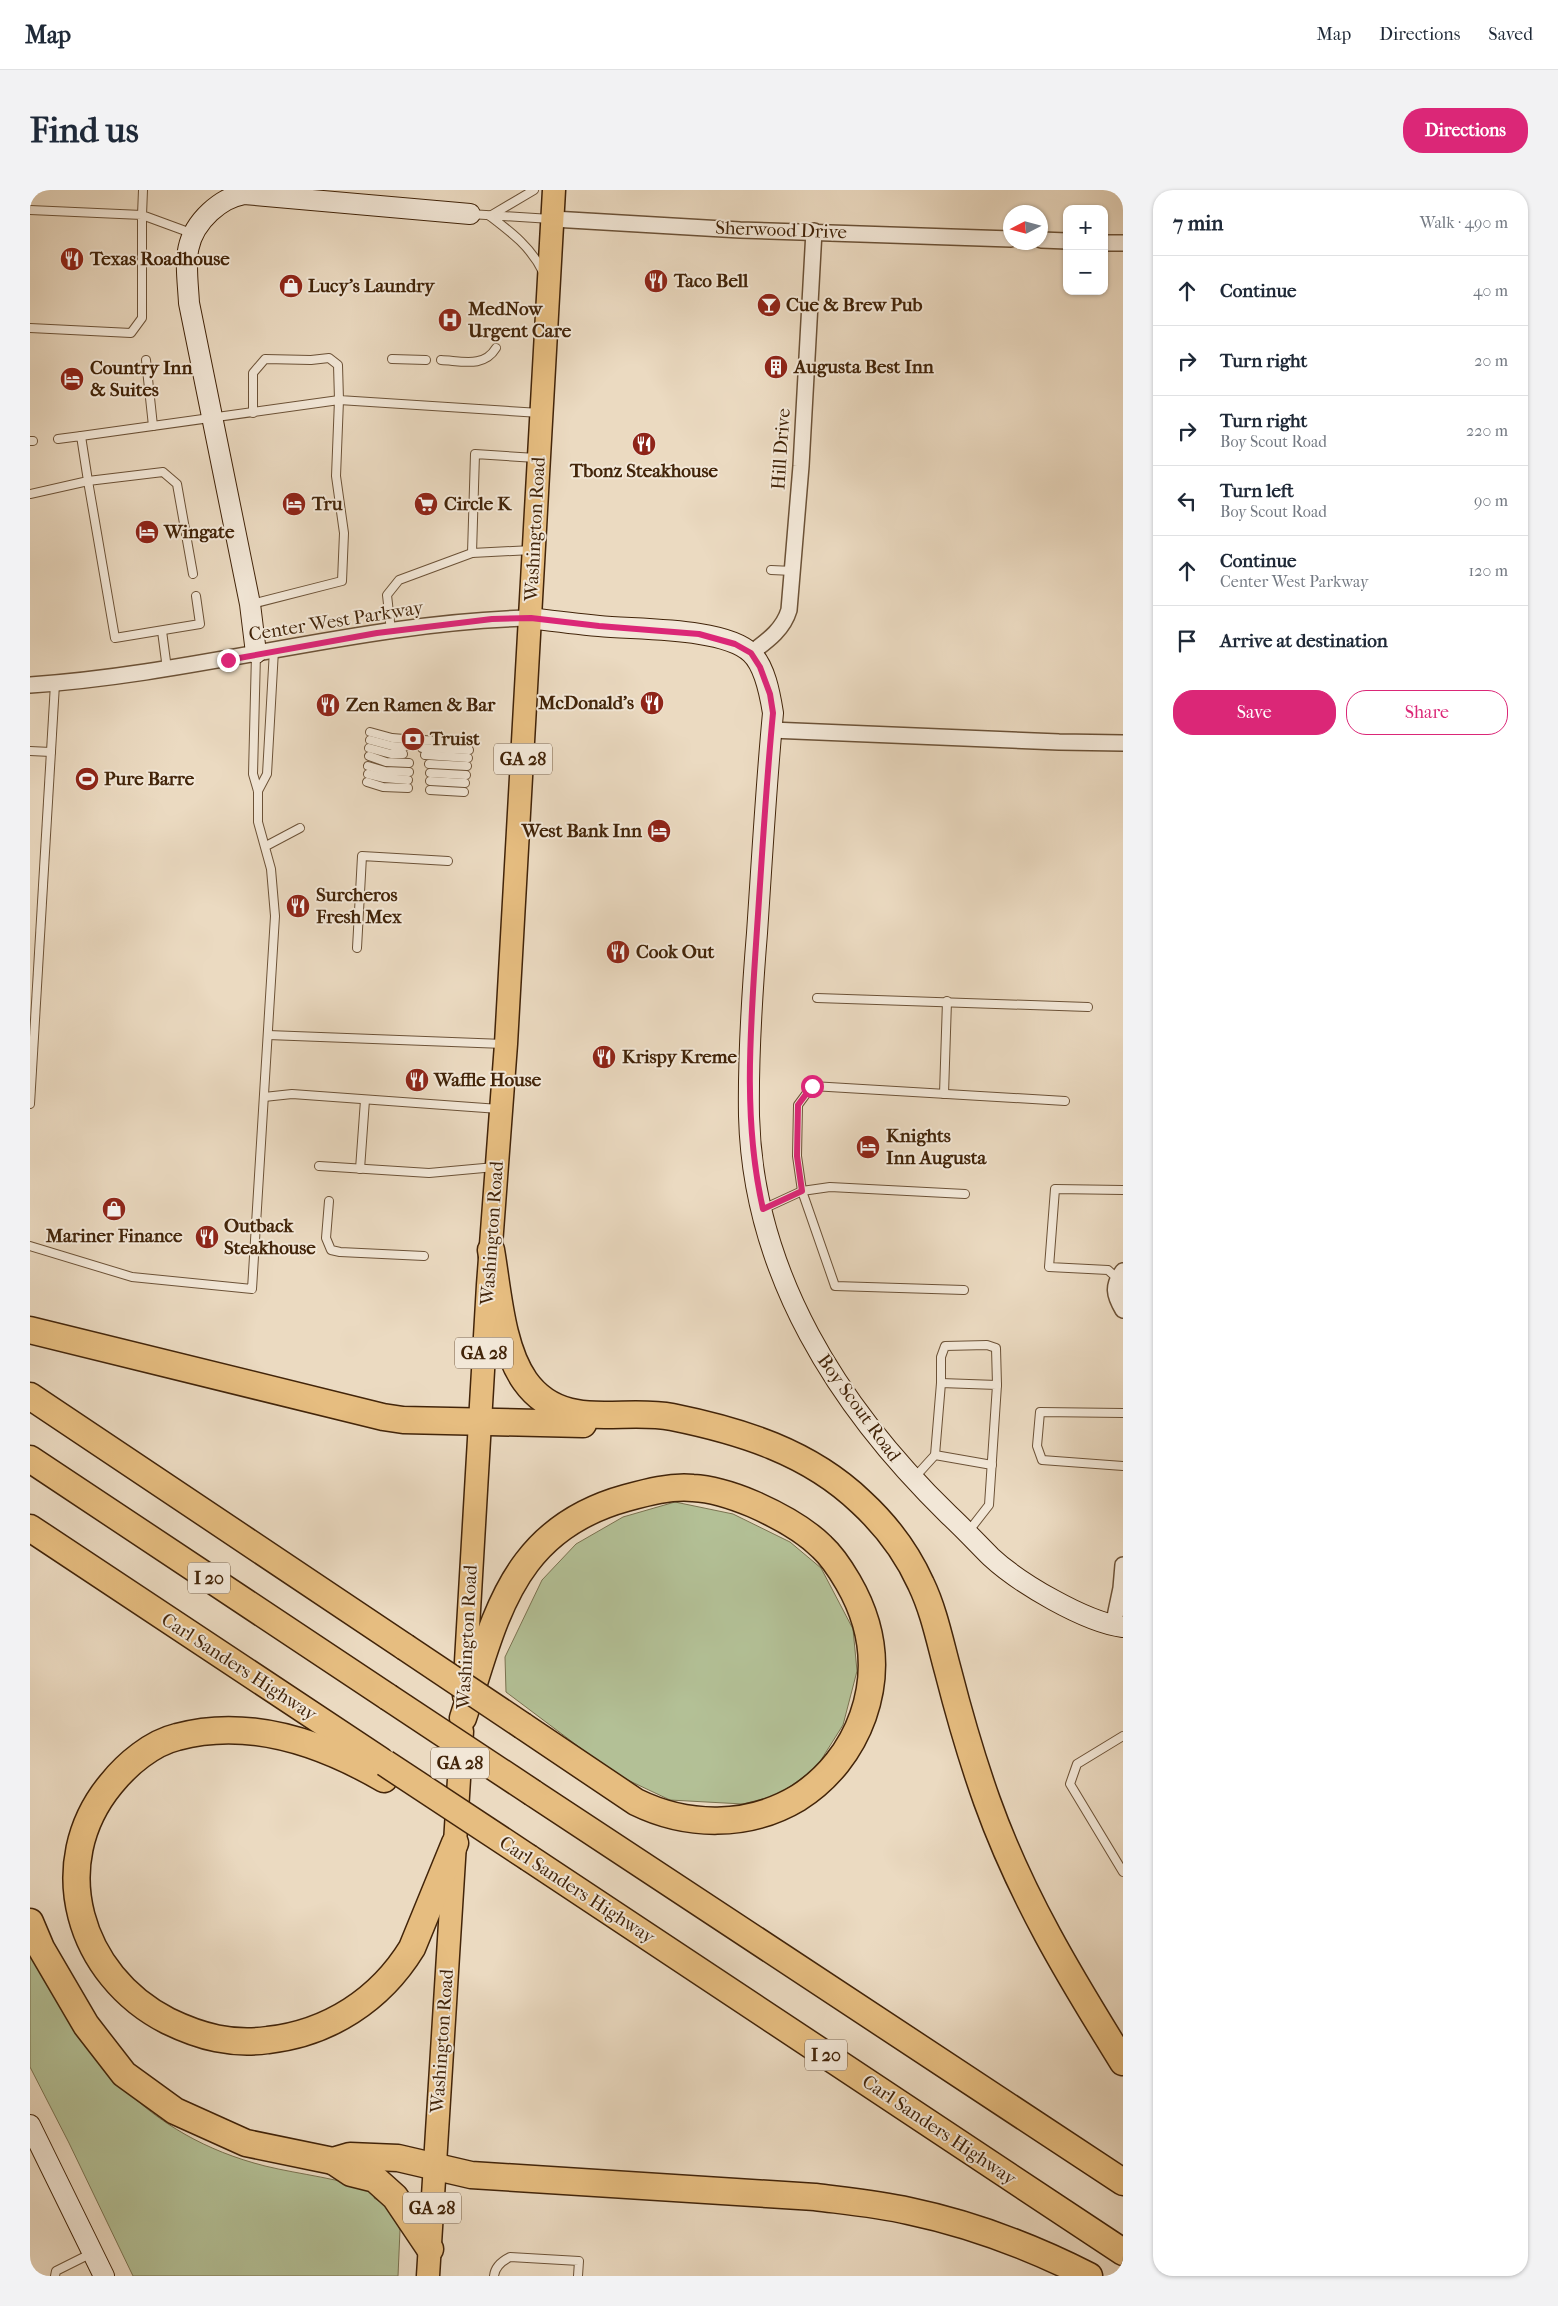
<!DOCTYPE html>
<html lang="en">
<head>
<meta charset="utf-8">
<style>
	:root { --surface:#fff; --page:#f2f2f3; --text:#1f2937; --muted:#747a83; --line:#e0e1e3; --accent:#db2777 }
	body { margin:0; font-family:"IM FELL French Canon",serif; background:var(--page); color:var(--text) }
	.controls { position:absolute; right:15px; top:15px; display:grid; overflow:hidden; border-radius:10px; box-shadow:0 1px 4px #0004 }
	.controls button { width:45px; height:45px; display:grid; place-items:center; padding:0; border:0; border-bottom:1px solid var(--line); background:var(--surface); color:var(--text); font:25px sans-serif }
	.compass { position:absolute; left:973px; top:15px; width:45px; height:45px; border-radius:50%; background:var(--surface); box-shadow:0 1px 4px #0004; rotate:264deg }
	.stop { position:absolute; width:15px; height:15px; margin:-11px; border:4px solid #db2777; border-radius:50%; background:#fff }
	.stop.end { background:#db2777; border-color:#fff; box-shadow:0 1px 5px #0008 }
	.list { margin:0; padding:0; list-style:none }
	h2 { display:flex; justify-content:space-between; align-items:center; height:65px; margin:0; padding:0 20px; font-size:21px }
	h2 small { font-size:16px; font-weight:400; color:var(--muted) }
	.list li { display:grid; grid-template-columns:32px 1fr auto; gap:15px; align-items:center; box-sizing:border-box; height:70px; padding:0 20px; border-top:1px solid var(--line) }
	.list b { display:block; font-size:19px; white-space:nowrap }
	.list p { margin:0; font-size:16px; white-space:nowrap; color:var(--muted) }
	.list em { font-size:16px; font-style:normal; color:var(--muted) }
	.actions { display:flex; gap:10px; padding:15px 20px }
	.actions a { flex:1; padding:11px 0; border:1px solid var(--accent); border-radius:20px; text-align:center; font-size:18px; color:var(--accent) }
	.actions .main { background:var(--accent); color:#fff }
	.icon { flex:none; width:28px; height:28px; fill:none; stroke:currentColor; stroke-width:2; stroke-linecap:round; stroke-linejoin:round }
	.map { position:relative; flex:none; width:1093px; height:2086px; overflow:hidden; border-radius:20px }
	header { display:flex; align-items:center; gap:30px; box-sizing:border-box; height:70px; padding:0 25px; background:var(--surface); border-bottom:1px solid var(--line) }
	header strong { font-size:24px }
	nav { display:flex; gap:28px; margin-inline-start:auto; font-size:18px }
	.intro { display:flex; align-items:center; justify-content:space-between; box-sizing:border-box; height:120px; padding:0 30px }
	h1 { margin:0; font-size:35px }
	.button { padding:12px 22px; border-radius:20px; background:var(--accent); color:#fff; font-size:18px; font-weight:700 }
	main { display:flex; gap:30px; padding:0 30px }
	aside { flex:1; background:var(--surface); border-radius:20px; box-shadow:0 1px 4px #0004 }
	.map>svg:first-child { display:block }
	.green { fill:#b3c096; stroke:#7a7250 }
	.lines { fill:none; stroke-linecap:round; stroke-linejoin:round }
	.lane-casing { stroke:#6c5237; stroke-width:10 }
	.street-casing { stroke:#6c5237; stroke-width:18 }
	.secondary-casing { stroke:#422409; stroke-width:22 }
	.primary-casing { stroke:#422409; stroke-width:25 }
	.highway-casing { stroke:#422409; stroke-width:29 }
	.lane { stroke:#f2e7d7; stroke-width:8 }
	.street { stroke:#f2e7d7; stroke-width:15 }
	.secondary { stroke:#f2e7d7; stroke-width:20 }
	.primary { stroke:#e6bd80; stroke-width:22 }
	.highway { stroke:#e6bd80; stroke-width:26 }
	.highway-bridge-casing { stroke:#422409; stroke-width:29; stroke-linecap:butt }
	.highway-bridge { stroke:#e6bd80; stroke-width:26 }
	.route { stroke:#db2777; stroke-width:6 }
	.labels { text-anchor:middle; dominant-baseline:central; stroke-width:4; stroke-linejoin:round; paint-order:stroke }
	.shield { fill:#f2e7d7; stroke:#775e47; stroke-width:1 }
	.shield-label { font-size:18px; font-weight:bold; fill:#422409 }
	.street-label { font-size:19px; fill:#422409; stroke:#f2e7d7 }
	.poi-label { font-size:19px; font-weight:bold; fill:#422409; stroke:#f2e7d7; text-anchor:start }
</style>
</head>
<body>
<header>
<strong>Map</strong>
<nav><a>Map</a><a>Directions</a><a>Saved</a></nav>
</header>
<div class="intro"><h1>Find us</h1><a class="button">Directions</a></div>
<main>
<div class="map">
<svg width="1093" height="2086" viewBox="0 0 1093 2086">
	<rect width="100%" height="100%" fill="#ebdac1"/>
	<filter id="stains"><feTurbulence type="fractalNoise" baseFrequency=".004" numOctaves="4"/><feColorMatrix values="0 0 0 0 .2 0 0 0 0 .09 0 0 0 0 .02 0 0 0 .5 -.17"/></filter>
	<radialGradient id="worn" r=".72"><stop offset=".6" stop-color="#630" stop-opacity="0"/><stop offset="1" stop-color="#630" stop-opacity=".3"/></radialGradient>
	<g class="green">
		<polygon points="645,1312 703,1324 760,1352 791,1378 823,1439 827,1481 813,1535 786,1578 748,1605 713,1614 640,1610 585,1584 476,1502 475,1467 512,1390 546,1354 593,1327"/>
		<path d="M0,1757C49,1865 116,1946 235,1976C272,1985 310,1988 346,2002L344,2008L352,2013L357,2010L370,2040L368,2086H103L39,1953L0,1877Z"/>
	</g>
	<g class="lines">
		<g class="lane-casing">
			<g id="lane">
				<polyline points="113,0 112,25 161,43"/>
				<polyline points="0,20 112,25 112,128 101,143 0,138"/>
				<polyline points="440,24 521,29"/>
				<path d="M460,26C481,42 501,57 513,82"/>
				<polyline points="460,26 504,0"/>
				<polyline points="362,169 396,170"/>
				<polyline points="116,170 123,236"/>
				<path d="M411,170C432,171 454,178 466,158"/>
				<polyline points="223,223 223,183 235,169 281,170 299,168 308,175 309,210 510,223"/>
				<polyline points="51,246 309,210 306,286 314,343 312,391 222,414"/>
				<polyline points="0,251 3,251"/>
				<polyline points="0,304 58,291 51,246 28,249"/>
				<polyline points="442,363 502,360"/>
				<polyline points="741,380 763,381"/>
				<polyline points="163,384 147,294 133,282 58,291 85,448 170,434 166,406"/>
				<polyline points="132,441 137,479"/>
				<polyline points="361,441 357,405 369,390 442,363 445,264 506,268"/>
				<polyline points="340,542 362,548 374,549"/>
				<polyline points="340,550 362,556 374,557"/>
				<polyline points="393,550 439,553"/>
				<polyline points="339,558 361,564 373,564"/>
				<polyline points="392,558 439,560"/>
				<polyline points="0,561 21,562"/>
				<polyline points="395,565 438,568"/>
				<polyline points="339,566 356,572 379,573"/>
				<polyline points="399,574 437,576"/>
				<polyline points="338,576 355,581 379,582"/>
				<polyline points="400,583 436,585"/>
				<polyline points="338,584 354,588 378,590"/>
				<polyline points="400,591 435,593"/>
				<polyline points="337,592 353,597 378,598"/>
				<polyline points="400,600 434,602"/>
				<polyline points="228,601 237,584 244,460"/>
				<polyline points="236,656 270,638"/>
				<polyline points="327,758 332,666 418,671"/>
				<polyline points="787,808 1058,817"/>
				<polyline points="238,845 474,854"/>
				<polyline points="914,904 917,811"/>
				<polyline points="234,907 262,904 469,919"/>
				<polyline points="0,914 25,494"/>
				<polyline points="289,976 399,983 465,977"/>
				<polyline points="330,979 335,910"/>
				<polyline points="935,1004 800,997 772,1001 767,966 768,915 782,896 1035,911"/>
				<polyline points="299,1011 296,1048 301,1060 310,1062 394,1066"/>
				<polyline points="733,1019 772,1001 805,1096 934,1100"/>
				<polyline points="0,1056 102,1087 222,1099 245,726 241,679 228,632 228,601 223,584 226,464"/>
				<polyline points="1088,1089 1078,1080 1019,1077 1025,999 1093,1000"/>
				<polyline points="911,1193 911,1167 915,1156 957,1155 966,1158 967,1195"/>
				<polyline points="1093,1223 1010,1222 1007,1256 1012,1270 1093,1276"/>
				<polyline points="905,1265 962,1275"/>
				<polyline points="885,1287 905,1265 911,1193 967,1195 959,1315 938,1342"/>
				<polyline points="1093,1546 1047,1574 1040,1594 1093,1682"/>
				<polyline points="25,2086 26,2081 62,2063"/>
				<path d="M464,2086C465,2076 472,2071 480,2067L549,2071L548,2086"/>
			</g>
		</g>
		<g class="street-casing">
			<g id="street">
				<polyline points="523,29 710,40 981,49"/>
				<polyline points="1011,50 1037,51"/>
				<polyline points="1074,53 1093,53"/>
				<path d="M721,463C737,451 753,440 759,420L771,276L784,41"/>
				<path d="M0,495C168,484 332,432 501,428"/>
				<polyline points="741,540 1029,552 1093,553"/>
				<path d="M1093,1081C1082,1096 1084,1105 1093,1120"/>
				<polyline points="1083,1436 1091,1398 1093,1375"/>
			</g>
		</g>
		<g class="secondary-casing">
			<g id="secondary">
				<path d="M501,428C523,431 546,434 569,436C606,440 694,437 721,463C735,476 740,504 743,523C736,596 732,670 727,743C722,804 718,865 719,926C723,1084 809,1218 919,1325C934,1339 947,1353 961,1367C989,1393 1055,1432 1093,1437"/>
				<path d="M226,463L220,414L159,113C157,76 150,50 180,22C191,12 200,7 214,4L440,24"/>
				<polyline points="0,1935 74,2086"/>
			</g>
		</g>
		<g class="primary-casing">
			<g id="primary">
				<polyline points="434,1506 458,1095 476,854 524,0"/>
				<polyline points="398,2086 432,1541"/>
			</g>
		</g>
		<g class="highway-casing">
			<g id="highway">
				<path d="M461,1060C468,1100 471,1157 495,1191C532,1243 591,1217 642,1227C711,1241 779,1262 831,1312C856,1335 877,1363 891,1394C904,1421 910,1452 918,1481C929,1524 942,1569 957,1611C991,1706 1040,1787 1093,1872"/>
				<polyline points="0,1140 353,1227 373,1230 553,1234"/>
				<polyline points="0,1206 375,1457"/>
				<polyline points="0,1269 358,1507"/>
				<polyline points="0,1338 350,1570"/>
				<path d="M433,1528C450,1477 464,1415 497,1372C522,1339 556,1319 596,1308C618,1302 640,1296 663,1298C684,1299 704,1306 723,1314C748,1325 773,1338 792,1357C803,1367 811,1380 818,1392C843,1435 849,1480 833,1526C821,1560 798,1589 768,1608C718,1638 657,1637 606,1612L493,1536"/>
				<path d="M354,1589C292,1553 220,1527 147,1547C122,1553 97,1574 81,1594C15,1674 49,1786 138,1831C171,1847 202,1855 238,1850C299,1843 350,1810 382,1758L425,1653"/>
				<polyline points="503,1603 1093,1992"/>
				<polyline points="499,1668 1093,2062"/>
				<path d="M0,1732L11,1758L56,1835L94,1884L145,1921L216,1953L303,1971L320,1966L368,1968L441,1985L785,2007C816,2011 848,2014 879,2021C941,2034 1002,2057 1059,2086"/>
				<polyline points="303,1971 321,1983 345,1989 365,2007 400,2059"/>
			</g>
		</g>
		<use href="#lane" class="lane"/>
		<use href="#street" class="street"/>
		<use href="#secondary" class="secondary"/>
		<use href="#primary" class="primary"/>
		<use href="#highway" class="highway"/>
		<g class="highway-bridge-casing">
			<g id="highway-bridge">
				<polyline points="375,1457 493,1536"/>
				<polyline points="358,1507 503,1603"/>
				<polyline points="355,1573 499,1668"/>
			</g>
		</g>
		<use href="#highway-bridge" class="highway-bridge"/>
	</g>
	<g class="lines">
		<path class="route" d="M198,470L347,443L462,429L501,428L569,436L669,444L705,454L721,463L730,477L740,504L743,523C736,595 732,667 727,739C721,832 712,927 733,1019L772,1001L767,966L768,915L782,896"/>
	</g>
	<defs>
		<g id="restaurant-disc" transform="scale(1.25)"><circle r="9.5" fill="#8f2418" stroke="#f2e7d7"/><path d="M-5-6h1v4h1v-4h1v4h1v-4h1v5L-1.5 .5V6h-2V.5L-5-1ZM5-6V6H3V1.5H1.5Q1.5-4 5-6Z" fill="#fff"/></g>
		<g id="shop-disc" transform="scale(1.25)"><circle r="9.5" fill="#8f2418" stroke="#f2e7d7"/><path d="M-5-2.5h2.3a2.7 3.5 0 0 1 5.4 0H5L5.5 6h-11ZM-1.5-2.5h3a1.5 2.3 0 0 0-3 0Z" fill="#fff"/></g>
		<g id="bar-disc" transform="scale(1.25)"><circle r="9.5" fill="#8f2418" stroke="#f2e7d7"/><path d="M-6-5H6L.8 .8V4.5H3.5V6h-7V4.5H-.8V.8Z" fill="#fff"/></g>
		<g id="hospital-disc" transform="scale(1.25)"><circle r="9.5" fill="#8f2418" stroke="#f2e7d7"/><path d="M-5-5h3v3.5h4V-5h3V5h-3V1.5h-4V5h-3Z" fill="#fff"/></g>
		<g id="building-disc" transform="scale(1.25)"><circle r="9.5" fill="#8f2418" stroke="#f2e7d7"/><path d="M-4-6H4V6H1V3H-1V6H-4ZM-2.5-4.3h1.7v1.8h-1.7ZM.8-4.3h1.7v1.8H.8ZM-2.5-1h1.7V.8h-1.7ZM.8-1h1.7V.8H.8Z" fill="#fff"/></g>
		<g id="hotel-disc" transform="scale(1.25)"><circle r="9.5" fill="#8f2418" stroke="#f2e7d7"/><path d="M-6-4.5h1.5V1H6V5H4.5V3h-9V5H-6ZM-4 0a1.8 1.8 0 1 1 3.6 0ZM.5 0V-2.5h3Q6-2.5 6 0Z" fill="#fff"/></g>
		<g id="supermarket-disc" transform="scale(1.25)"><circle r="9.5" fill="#8f2418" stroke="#f2e7d7"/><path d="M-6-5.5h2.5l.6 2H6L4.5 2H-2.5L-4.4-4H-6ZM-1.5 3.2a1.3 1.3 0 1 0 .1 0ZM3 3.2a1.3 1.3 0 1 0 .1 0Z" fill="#fff"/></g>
		<g id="bank-disc" transform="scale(1.25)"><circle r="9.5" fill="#8f2418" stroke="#f2e7d7"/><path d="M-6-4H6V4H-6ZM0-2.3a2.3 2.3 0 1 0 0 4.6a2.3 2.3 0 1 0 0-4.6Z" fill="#fff"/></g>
		<g id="stadium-disc" transform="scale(1.25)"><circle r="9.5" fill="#8f2418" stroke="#f2e7d7"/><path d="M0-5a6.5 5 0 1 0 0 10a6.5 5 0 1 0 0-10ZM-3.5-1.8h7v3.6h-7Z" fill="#fff"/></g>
	</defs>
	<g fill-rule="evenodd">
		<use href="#restaurant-disc" x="42" y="69"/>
		<use href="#restaurant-disc" x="626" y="91"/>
		<use href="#shop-disc" x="261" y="96"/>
		<use href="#bar-disc" x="739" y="115"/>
		<use href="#hospital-disc" x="420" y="130"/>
		<use href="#building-disc" x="746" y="177"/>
		<use href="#hotel-disc" x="42" y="189"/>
		<use href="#restaurant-disc" x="614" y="254"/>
		<use href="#hotel-disc" x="264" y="314"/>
		<use href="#supermarket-disc" x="396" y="314"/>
		<use href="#hotel-disc" x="117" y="342"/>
		<use href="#restaurant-disc" x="622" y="513"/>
		<use href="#restaurant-disc" x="298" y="515"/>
		<use href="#bank-disc" x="383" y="549"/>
		<use href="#stadium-disc" x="57" y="589"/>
		<use href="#hotel-disc" x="629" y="641"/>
		<use href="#restaurant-disc" x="268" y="716"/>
		<use href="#restaurant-disc" x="588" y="762"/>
		<use href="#restaurant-disc" x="574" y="867"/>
		<use href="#restaurant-disc" x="387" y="890"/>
		<use href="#hotel-disc" x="838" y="957"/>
		<use href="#shop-disc" x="84" y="1019"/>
		<use href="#restaurant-disc" x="177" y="1047"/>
	</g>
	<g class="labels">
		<g class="shield">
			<rect x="464" y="553.5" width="58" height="31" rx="4"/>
			<rect x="425" y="1147.5" width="58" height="31" rx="4"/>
			<rect x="158" y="1372.5" width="42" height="31" rx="4"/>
			<rect x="401" y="1557.5" width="58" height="31" rx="4"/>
			<rect x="775" y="1849.5" width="42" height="31" rx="4"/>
			<rect x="373" y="2002.5" width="58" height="31" rx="4"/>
		</g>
		<g class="shield-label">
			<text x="493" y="569">GA 28</text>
			<text x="454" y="1163">GA 28</text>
			<text x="179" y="1388">I 20</text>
			<text x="430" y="1573">GA 28</text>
			<text x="796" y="1865">I 20</text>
			<text x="402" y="2018">GA 28</text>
		</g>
		<g class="street-label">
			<text transform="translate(751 40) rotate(2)">Sherwood Drive</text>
			<text transform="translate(751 259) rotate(-86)">Hill Drive</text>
			<text transform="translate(505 339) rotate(-87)">Washington Road</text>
			<text transform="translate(306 431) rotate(-9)">Center West Parkway</text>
			<text transform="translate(462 1043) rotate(-86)">Washington Road</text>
			<text transform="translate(829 1218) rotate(54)">Boy Scout Road</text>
			<text transform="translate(437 1447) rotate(-87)">Washington Road</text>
			<text transform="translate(209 1477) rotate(33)">Carl Sanders Highway</text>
			<text transform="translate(547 1700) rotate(33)">Carl Sanders Highway</text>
			<text transform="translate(412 1851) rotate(-86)">Washington Road</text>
			<text transform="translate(909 1940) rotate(34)">Carl Sanders Highway</text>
		</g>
		<g class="poi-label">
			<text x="60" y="69">Texas Roadhouse</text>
			<text x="644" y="91">Taco Bell</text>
			<text x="278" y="96">Lucy's Laundry</text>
			<text x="756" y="115">Cue &amp; Brew Pub</text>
			<text x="438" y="119">MedNow<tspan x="438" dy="22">Urgent Care</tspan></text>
			<text x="764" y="177">Augusta Best Inn</text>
			<text x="60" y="178">Country Inn<tspan x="60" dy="22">&amp; Suites</tspan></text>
			<text x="614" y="281" text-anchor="middle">Tbonz Steakhouse</text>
			<text x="282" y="314">Tru</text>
			<text x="414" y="314">Circle K</text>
			<text x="134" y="342">Wingate</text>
			<text x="604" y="513" text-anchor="end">McDonald's</text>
			<text x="316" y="515">Zen Ramen &amp; Bar</text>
			<text x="400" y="549">Truist</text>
			<text x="74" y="589">Pure Barre</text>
			<text x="612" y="641" text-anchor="end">West Bank Inn</text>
			<text x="286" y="705">Surcheros<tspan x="286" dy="22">Fresh Mex</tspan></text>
			<text x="606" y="762">Cook Out</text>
			<text x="592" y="867">Krispy Kreme</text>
			<text x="404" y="890">Waffle House</text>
			<text x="856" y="946">Knights<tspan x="856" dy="22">Inn Augusta</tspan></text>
			<text x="194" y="1036">Outback<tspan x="194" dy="22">Steakhouse</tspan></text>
			<text x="84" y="1046" text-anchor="middle">Mariner Finance</text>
		</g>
	</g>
	<rect width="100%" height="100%" filter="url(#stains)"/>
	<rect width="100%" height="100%" fill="url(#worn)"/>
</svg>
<div class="controls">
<button>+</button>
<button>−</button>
</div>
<svg class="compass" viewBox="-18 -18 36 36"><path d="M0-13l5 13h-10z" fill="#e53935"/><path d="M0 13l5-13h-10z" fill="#747a83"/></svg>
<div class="stop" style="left:782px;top:896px"></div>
<div class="stop end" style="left:198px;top:470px"></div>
</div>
<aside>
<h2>7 min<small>Walk · 490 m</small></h2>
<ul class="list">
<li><svg class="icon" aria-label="ahead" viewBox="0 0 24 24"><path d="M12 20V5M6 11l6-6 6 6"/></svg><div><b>Continue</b></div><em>40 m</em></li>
<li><svg class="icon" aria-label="right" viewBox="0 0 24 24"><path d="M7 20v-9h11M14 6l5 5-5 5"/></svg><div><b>Turn right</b></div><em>20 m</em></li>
<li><svg class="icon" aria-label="right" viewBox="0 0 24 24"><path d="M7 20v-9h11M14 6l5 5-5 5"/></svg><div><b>Turn right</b><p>Boy Scout Road</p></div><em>220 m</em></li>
<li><svg class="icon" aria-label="left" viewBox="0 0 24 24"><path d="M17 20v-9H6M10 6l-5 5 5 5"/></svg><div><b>Turn left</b><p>Boy Scout Road</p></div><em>90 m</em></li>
<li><svg class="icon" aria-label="ahead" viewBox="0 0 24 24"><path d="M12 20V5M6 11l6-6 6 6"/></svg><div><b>Continue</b><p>Center West Parkway</p></div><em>120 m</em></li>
<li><svg class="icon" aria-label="arrive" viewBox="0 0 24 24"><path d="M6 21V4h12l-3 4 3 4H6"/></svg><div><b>Arrive at destination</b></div></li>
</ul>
<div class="actions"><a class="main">Save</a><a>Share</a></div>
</aside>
</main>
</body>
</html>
